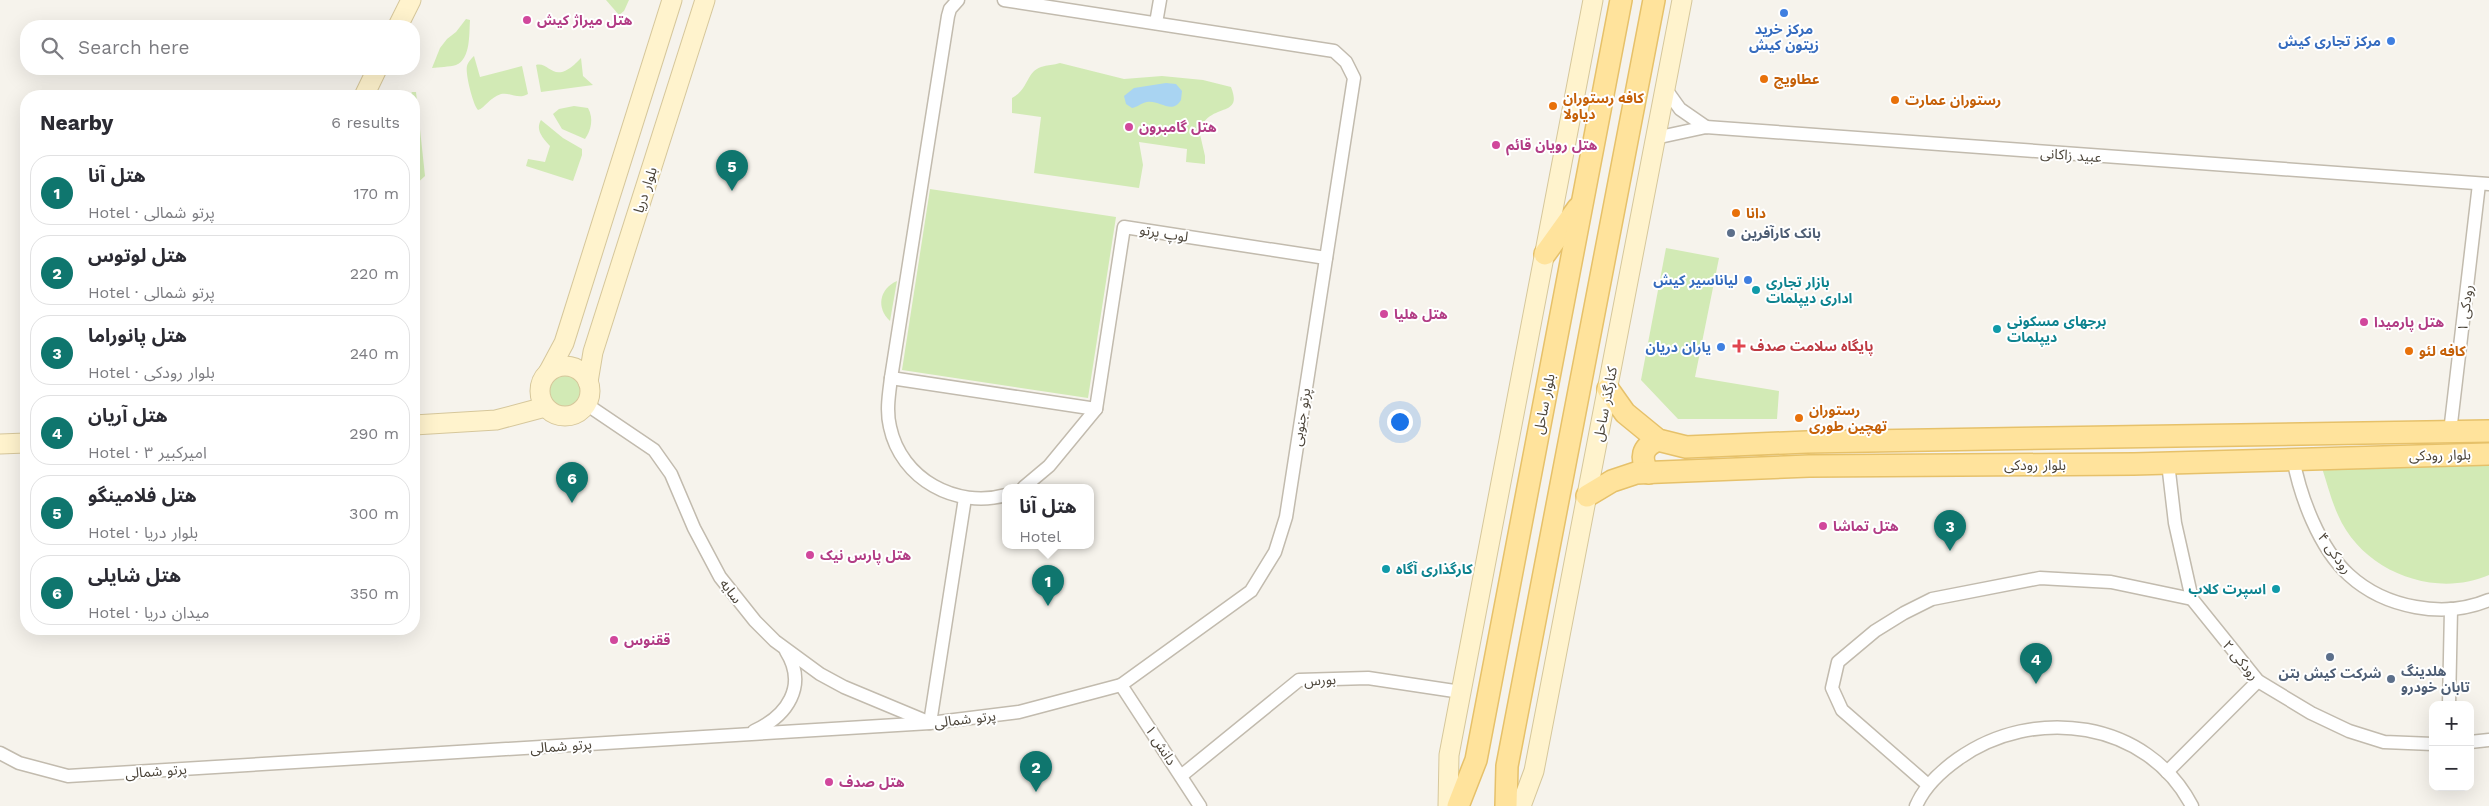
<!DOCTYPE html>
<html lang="en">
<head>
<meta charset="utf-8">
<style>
	:root { --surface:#fff; --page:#f2f2f3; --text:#2b2b33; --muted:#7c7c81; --line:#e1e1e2; --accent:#0f766e }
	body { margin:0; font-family:"Work Sans","Noto Sans Arabic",sans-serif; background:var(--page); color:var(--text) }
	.controls { position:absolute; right:15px; bottom:15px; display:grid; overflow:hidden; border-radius:10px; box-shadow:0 5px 20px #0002 }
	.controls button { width:45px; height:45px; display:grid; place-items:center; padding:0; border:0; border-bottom:1px solid var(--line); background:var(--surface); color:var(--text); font:25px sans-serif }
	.you { position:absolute; left:1399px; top:421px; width:18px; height:18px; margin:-12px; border:4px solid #fff; border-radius:50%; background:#1a73e8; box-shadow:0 0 0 8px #1a73e833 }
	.badge { display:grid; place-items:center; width:32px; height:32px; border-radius:50%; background:var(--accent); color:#fff; font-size:16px; font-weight:700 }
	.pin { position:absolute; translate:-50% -41px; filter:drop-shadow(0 1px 2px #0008) }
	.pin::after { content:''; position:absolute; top:26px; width:18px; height:15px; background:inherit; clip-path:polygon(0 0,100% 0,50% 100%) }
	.popup { position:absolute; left:1002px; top:484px; width:92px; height:65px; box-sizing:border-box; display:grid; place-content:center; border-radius:10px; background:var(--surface); filter:drop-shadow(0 1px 4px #0005); font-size:16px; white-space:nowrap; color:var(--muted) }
	.popup b { font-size:19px; color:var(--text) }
	.popup::after { content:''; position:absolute; left:50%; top:100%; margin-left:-10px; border:10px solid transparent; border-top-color:var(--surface) }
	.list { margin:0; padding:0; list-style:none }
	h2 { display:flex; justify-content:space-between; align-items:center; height:65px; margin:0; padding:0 20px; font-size:21px }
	h2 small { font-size:16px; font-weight:400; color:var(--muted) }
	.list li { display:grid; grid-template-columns:32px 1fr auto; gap:15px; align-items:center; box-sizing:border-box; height:70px; margin:0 10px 10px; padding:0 10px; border:1px solid var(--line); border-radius:20px }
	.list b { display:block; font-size:19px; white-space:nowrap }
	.list p { margin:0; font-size:16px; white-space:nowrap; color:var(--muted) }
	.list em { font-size:16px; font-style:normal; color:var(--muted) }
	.icon { flex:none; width:28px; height:28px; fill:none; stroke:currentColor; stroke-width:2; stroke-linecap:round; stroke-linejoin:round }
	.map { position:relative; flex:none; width:2489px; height:806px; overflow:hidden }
	.search { position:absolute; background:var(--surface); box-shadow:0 5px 20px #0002; left:20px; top:20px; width:400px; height:55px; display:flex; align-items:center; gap:12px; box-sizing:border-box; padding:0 18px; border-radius:20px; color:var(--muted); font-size:19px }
	.panel { position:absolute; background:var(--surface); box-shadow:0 5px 20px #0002; left:20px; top:90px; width:400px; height:545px; border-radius:20px }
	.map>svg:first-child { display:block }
	.green { fill:#d2eab5 }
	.water { fill:#a9d4f2 }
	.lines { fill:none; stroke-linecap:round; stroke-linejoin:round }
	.street-casing { stroke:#c2bbae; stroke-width:15 }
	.secondary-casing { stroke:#d6c79b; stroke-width:21 }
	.primary-casing { stroke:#e6c16a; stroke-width:24 }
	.street { stroke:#fff; stroke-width:12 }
	.secondary { stroke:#fff3cd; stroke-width:19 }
	.primary { stroke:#ffe39c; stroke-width:21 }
	.shop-dot { fill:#3f7fe0; stroke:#fff; stroke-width:2 }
	.hotel-dot { fill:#d1479c; stroke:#fff; stroke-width:2 }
	.food-dot { fill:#e8710a; stroke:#fff; stroke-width:2 }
	.service-dot { fill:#5c6f8a; stroke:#fff; stroke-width:2 }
	.culture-dot { fill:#0f9aa8; stroke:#fff; stroke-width:2 }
	.health-dot { fill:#e0444e; stroke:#fff; stroke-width:2 }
	.labels { text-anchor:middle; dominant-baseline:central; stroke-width:4; stroke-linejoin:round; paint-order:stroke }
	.hotel-label { font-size:14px; font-weight:bold; fill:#b23c85; stroke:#fff; text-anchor:start }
	.shop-label { font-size:14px; font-weight:bold; fill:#366cbe; stroke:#fff; text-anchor:end }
	.food-label { font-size:14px; font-weight:bold; fill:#c56008; stroke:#fff; text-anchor:start }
	.street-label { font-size:14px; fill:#4b4439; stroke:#fff }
	.service-label { font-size:14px; font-weight:bold; fill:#4e5e75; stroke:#fff; text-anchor:start }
	.culture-label { font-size:14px; font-weight:bold; fill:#0d838f; stroke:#fff; text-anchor:start }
	.health-label { font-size:14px; font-weight:bold; fill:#be3a42; stroke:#fff; text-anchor:start }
</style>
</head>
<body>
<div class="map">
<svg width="2489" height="806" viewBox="0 0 2489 806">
	<rect width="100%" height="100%" fill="#f6f3ec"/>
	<g class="green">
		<polygon points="606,0 629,0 624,11 619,15"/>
		<path d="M466,19L470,20C469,33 471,59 456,65C449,67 439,67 432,68L440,48L447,39L456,32Z"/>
		<path d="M474,56L480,77L522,66L528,94C518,100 511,92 501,94C489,98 485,108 478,110C473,105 465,73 467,66C468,62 472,58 474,56Z"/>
		<path d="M581,58L583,76L593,85L541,92L536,65C551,61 553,88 581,58Z"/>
		<path d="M1060,63L1124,79L1162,76L1203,80L1231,87C1240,110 1226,107 1212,115C1206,118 1202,124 1199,130L1205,156V164L1186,162L1187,149L1139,142L1143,165L1139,188L1034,173L1041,117L1012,113V98C1029,89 1026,72 1041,67C1047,65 1054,65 1060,63Z"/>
		<polygon points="412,92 416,92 425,176 414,186 414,96 409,96"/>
		<path d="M574,106L588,108C594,119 591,130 585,139L562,129L553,114L559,109Z"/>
		<path d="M541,120L563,138L582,149V155L573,181L526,166L528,159L545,162L550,146C543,138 535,130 541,120Z"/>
		<polygon points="930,189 1116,217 1088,398 902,370"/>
		<polygon points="1666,248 1719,258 1695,377 1779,391 1777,419 1678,419 1641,380"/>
		<path d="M897,281L890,321C876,308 879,289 897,281Z"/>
		<circle cx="565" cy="391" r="18"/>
		<path d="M2489,464V575C2434,599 2362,571 2338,515C2331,500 2327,483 2322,468Z"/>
	</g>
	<path class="water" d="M1166,83L1176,84L1182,91L1181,100C1172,115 1160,100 1147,102C1141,103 1138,107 1132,108L1126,104L1124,96L1134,88Z"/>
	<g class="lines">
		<g class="street-casing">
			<g id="street">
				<path d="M958,0L950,9L948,16L891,378C889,394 886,411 890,427C901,479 956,509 1006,495"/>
				<polyline points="1156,23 1160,0"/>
				<polyline points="1665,88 1680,109 1706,127"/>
				<polyline points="1655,138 1706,127 2489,184"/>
				<polyline points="891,378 1096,409"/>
				<polyline points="586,404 654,450 671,474 694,528 720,577 755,621 775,641 820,674 844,687 928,722"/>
				<polyline points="2450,432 2479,184"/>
				<path d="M2293,458C2300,496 2319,548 2349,575C2385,608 2444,619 2489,600"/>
				<polyline points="2168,463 2175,523 2192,599 2258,681 2311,713 2349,731 2384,742 2433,744"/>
				<polyline points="1024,487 1049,466 1096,409 1124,227 1326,258"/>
				<polyline points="1121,685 1200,806"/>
				<polyline points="2449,705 2451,609"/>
				<polyline points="930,723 965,498"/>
				<path d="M754,731C787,716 808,686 786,651"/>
				<polyline points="2470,742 2489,740"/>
				<polyline points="0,753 19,763 68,776 930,723 1019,712 1121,685 1251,591 1275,552 1286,517 1354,78 1346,62 1334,51 1004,0"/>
				<polyline points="2167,772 2258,681"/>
				<polyline points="1181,776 1299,680 1368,678 1461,692"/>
				<polyline points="1928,785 1842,710 1832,688 1838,662 1875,631 1904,613 1932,599 2040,578 2111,582 2192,599"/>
				<path d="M1916,806C1924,787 1941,771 1958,759C2034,705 2147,720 2192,806"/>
			</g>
		</g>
		<g class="secondary-casing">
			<g id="secondary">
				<polyline points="398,26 411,0"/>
				<polyline points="364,96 377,69"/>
				<circle cx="565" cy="391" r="25"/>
				<polyline points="549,371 564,343 672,0"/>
				<polyline points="588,382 593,352 705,0"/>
				<polyline points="414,425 496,420 545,407"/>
				<polyline points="0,444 26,443"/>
				<polyline points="1448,806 1449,755 1593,0"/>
				<polyline points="1521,806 1534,771 1682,0"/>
			</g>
		</g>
		<g class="primary-casing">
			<g id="primary">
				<polyline points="1545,254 1578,208"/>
				<polyline points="1608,389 1625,413 1658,440 1686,447 1807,442 2489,431"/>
				<path d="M1649,473C1639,458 1642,447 1658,440"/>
				<polyline points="1587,496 1612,481 1636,473 1809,466 2134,464 2489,454"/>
				<polyline points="1458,806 1476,760 1621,0"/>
				<polyline points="1506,806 1507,766 1654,0"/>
			</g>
		</g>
		<use href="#street" class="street"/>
		<use href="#secondary" class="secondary"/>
		<use href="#primary" class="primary"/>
	</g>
	<g class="shop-dot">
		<circle cx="1784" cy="13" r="5"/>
		<circle cx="2391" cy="41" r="5"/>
		<circle cx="1748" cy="280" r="5"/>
		<circle cx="1721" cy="347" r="5"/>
	</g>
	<g class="hotel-dot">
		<circle cx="527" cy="20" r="5"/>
		<circle cx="1129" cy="127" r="5"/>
		<circle cx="1496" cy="145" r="5"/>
		<circle cx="1384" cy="314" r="5"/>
		<circle cx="2364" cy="322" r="5"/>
		<circle cx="1823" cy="526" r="5"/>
		<circle cx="810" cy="555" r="5"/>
		<circle cx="614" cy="640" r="5"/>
		<circle cx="829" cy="782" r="5"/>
	</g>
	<g class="food-dot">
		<circle cx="1764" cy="79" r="5"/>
		<circle cx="1895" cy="100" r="5"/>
		<circle cx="1553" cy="106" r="5"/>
		<circle cx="1736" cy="213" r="5"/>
		<circle cx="2409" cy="351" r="5"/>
		<circle cx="1799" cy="418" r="5"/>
	</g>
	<g class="service-dot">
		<circle cx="1731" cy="233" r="5"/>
		<circle cx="2330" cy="657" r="5"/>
		<circle cx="2391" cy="679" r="5"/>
	</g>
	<g class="culture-dot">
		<circle cx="1756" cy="290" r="5"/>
		<circle cx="1997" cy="329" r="5"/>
		<circle cx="1386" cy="569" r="5"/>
		<circle cx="2276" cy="589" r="5"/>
	</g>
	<path class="health-dot" d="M1736.5 338.5h5v5h5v5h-5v5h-5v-5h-5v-5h5z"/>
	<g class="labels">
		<g class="hotel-label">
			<text x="537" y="20">هتل میراژ کیش</text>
			<text x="1139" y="127">هتل گامبرون</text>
			<text x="1506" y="145">هتل رویان قائم</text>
			<text x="1394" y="314">هتل هلیا</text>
			<text x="2374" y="322">هتل پارمیدا</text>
			<text x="1833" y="526">هتل تماشا</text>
			<text x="820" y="555">هتل پارس نیک</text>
			<text x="624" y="640">ققنوس</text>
			<text x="839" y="782">هتل صدف</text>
		</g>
		<g class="shop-label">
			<text x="1784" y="29" text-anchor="middle">مرکز خرید<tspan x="1784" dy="16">زیتون کیش</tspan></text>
			<text x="2381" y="41">مرکز تجاری کیش</text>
			<text x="1738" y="280">لیاناسیر کیش</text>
			<text x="1711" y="347">یاران دریان</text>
		</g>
		<g class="food-label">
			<text x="1774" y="79">عطاویچ</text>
			<text x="1563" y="98">کافه رستوران<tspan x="1563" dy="16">دیاولا</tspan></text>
			<text x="1905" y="100">رستوران عمارت</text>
			<text x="1746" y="213">دانا</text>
			<text x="2419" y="351">کافه لئو</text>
			<text x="1809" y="410">رستوران<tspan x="1809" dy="16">تهچین طوری</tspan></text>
		</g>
		<g class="street-label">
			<text transform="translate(2071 155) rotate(4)">عبید زاکانی</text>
			<text transform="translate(645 190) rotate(-72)">بلوار دریا</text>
			<text transform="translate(1164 233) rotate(9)">لوپ پرتو</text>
			<text transform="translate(2465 308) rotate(-83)">رودکی ۱</text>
			<text transform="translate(1544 404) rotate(-79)">بلوار ساحل</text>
			<text transform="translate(1605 404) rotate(-79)">کنارگذر ساحل</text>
			<text transform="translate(1301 417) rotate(-81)">پرتو جنوبی</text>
			<text transform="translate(2440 455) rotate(-1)">بلوار رودکی</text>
			<text x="2035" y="465">بلوار رودکی</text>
			<text transform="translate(2335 553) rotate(54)">رودکی ۴</text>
			<text transform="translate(731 591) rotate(53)">سایه</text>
			<text transform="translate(2241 660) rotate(50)">رودکی ۲</text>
			<text transform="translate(1320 680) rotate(-4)">بورس</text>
			<text transform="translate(965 719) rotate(-7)">پرتو شمالی</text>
			<text transform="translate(1161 745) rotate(57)">دانش ۱</text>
			<text transform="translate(561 746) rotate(-4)">پرتو شمالی</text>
			<text transform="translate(156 771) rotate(-4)">پرتو شمالی</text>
		</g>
		<g class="service-label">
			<text x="1741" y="233">بانک کارآفرین</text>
			<text x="2401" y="671">هلدینگ<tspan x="2401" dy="16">تابان خودرو</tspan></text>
			<text x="2330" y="673" text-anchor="middle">شرکت کیش بتن</text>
		</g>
		<g class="culture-label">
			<text x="1766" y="282">بازار تجاری<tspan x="1766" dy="16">اداری دیپلمات</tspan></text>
			<text x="2007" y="321">برجهای مسکونی<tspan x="2007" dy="16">دیپلمات</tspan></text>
			<text x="1396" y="569">کارگذاری آگاه</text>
			<text x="2266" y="589" text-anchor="end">اسپرت کلاب</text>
		</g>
		<g class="health-label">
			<text x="1750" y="346">پایگاه سلامت صدف</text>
		</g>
	</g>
</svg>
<div class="controls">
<button>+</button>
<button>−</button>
</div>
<div class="you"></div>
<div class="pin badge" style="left:1048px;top:606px">1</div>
<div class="popup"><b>هتل آنا</b>Hotel</div>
<div class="pin badge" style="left:1036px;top:792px">2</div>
<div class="pin badge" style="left:1950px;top:551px">3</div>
<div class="pin badge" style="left:2036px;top:684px">4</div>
<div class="pin badge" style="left:732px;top:191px">5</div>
<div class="pin badge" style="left:572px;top:503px">6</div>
<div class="search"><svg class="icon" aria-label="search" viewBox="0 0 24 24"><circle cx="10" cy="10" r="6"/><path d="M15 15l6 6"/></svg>Search here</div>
<section class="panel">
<h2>Nearby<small>6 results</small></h2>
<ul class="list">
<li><span class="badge">1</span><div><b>هتل آنا</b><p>Hotel · پرتو شمالی</p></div><em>170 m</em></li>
<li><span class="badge">2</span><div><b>هتل لوتوس</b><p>Hotel · پرتو شمالی</p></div><em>220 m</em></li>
<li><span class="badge">3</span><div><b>هتل پانوراما</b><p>Hotel · بلوار رودکی</p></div><em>240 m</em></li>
<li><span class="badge">4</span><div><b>هتل آریان</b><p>Hotel · امیرکبیر ۳</p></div><em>290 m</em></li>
<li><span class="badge">5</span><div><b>هتل فلامینگو</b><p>Hotel · بلوار دریا</p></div><em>300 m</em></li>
<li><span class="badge">6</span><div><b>هتل شایلی</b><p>Hotel · میدان دریا</p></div><em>350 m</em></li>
</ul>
</section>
</div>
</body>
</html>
